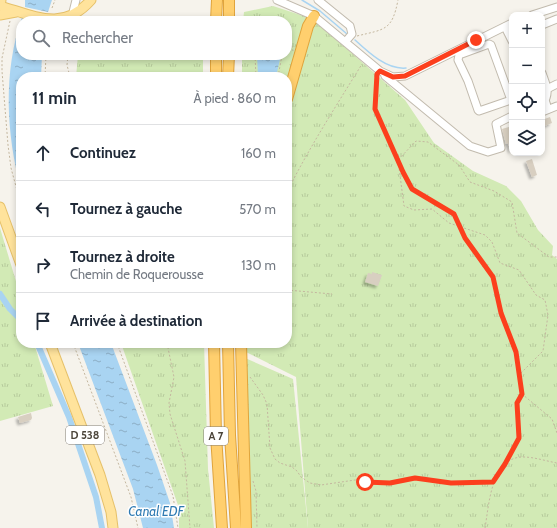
<!DOCTYPE html>
<html lang="fr">
<head>
<meta charset="utf-8">
<style>
	:root { --surface:#fff; --page:#f6f6f7; --text:#1f2937; --muted:#747a83; --line:#e0e1e3 }
	body { margin:0; font-family:Cabin,sans-serif; background:var(--page); color:var(--text) }
	.controls { position:absolute; right:12px; top:12px; display:grid; overflow:hidden; border-radius:8px; box-shadow:0 2px 6px #0003 }
	.controls button { width:36px; height:36px; display:grid; place-items:center; padding:0; border:0; border-bottom:1px solid var(--line); background:var(--surface); color:var(--text); font:20px sans-serif }
	.stop { position:absolute; width:12px; height:12px; margin:-9px; border:3px solid #fc3f1d; border-radius:50%; background:#fff }
	.stop.end { background:#fc3f1d; border-color:#fff; box-shadow:0 1px 4px #0008 }
	.list { margin:0; padding:0; list-style:none }
	h2 { display:flex; justify-content:space-between; align-items:center; height:52px; margin:0; padding:0 16px; font-size:17px }
	h2 small { font-size:13px; font-weight:400; color:var(--muted) }
	.list li { display:grid; grid-template-columns:26px 1fr auto; gap:12px; align-items:center; box-sizing:border-box; height:56px; padding:0 16px; border-top:1px solid var(--line) }
	.list b { display:block; font-size:15px; white-space:nowrap }
	.list p { margin:0; font-size:13px; white-space:nowrap; color:var(--muted) }
	.list em { font-size:13px; font-style:normal; color:var(--muted) }
	.icon { flex:none; width:22px; height:22px; fill:none; stroke:currentColor; stroke-width:2; stroke-linecap:round; stroke-linejoin:round }
	.map { position:relative; flex:none; width:557px; height:528px; overflow:hidden }
	.search { position:absolute; background:var(--surface); box-shadow:0 2px 6px #0003; left:16px; top:16px; width:276px; height:44px; display:flex; align-items:center; gap:10px; box-sizing:border-box; padding:0 14px; border-radius:16px; color:var(--muted); font-size:15px }
	.panel { position:absolute; background:var(--surface); box-shadow:0 2px 6px #0003; left:16px; top:72px; width:276px; height:276px; border-radius:16px }
	.map>svg:first-child { display:block }
	.grass { fill:url(#grass-tufts) }
	.water { fill:url(#water-ripples) }
	.lines { fill:none; stroke-linecap:round; stroke-linejoin:round }
	.stream { stroke:#a9d4f2; stroke-width:1.5 }
	.canal { stroke:#a9d4f2; stroke-width:6 }
	.building { fill:#d8cfc1; filter:url(#shadow) }
	.minor-casing { stroke:#c2bbae; stroke-width:9 }
	.major-casing { stroke:#e6c16a; stroke-width:11 }
	.highway-casing { stroke:#e0a43c; stroke-width:12 }
	.path { stroke:#c4b79f; stroke-width:1; stroke-dasharray:2 2; stroke-linecap:butt }
	.minor { stroke:#fff; stroke-width:7 }
	.major { stroke:#ffe39c; stroke-width:9 }
	.highway { stroke:#ffcf6e; stroke-width:10 }
	.route { stroke:#fc3f1d; stroke-width:5 }
	.labels { text-anchor:middle; dominant-baseline:central; stroke-width:3; stroke-linejoin:round; paint-order:stroke }
	.shield { fill:#fff; stroke:#817c74; stroke-width:1 }
	.shield-label { font-size:11px; font-weight:bold; fill:#4b4439 }
	.water-label { font-size:13px; font-style:italic; fill:#2e7ab2; stroke:#fff }
</style>
</head>
<body>
<div class="map">
<svg width="557" height="528" viewBox="0 0 557 528">
	<defs>
		<pattern id="grass-tufts" width="24" height="20" patternUnits="userSpaceOnUse"><rect width="24" height="20" fill="#d2eab5"/><path d="M3 7l-1-3M5 7V3M7 7l1-3M15 17l-1-3M17 17v-4M19 17l1-3" fill="none" stroke="#b6ca9c"/></pattern>
		<pattern id="water-ripples" width="26" height="14" patternUnits="userSpaceOnUse"><rect width="26" height="14" fill="#a9d4f2"/><path d="M2 4q2-2 4 0t4 0M15 11q2-2 4 0t4 0" fill="none" stroke="#8caec5"/></pattern>
		<filter id="shadow"><feDropShadow dx="-2.5" dy="2.5" stdDeviation="1" flood-color="#0004"/></filter>
	</defs>
	<rect width="100%" height="100%" fill="#f6f3ec"/>
	<g class="grass">
		<polygon points="273,6 313,19 405,100 434,143 473,171 506,186 521,201 538,230 553,246 552,255 557,259 557,528 308,528 296,377 240,349 240,343 287,343 287,77 242,77 242,55 287,55 287,21 243,21 244,12"/>
		<polygon points="78,55 203,55 203,77 76,77"/>
		<polygon points="0,228 21,298 21,343 34,343 53,406 0,421"/>
		<polygon points="121,343 204,343 208,469 214,528 179,528 179,508"/>
		<polygon points="236,354 293,379 308,528 248,528"/>
	</g>
	<g class="water">
		<polygon points="25,0 52,0 48,12 25,7"/>
		<path d="M22,17L40,21H21V55H42L41,77H21V189C6,133 3,72 22,17Z"/>
		<polygon points="257,55 281,55 276,77 258,77"/>
		<polygon points="78,343 111,343 157,465 170,503 174,528 143,528 133,489"/>
	</g>
	<g class="lines">
		<g class="stream">
			<polyline points="302,0 320,11 347,34"/>
			<path d="M355,40C368,52 387,70 406,68"/>
		</g>
		<g class="canal">
			<polyline points="0,294 10,309 21,320"/>
			<polyline points="37,343 69,417 96,497 102,528"/>
		</g>
	</g>
	<g class="building">
		<polygon points="550,117 552,123 542,127 542,120"/>
		<polygon points="512,126 512,151 511,151 508,143 506,144 502,129"/>
		<polygon points="532,159 537,175 532,177 526,161"/>
		<polygon points="372,272 382,275 378,286 365,282 368,273 372,274"/>
		<polygon points="31,413 32,418 31,420 20,423 18,417"/>
	</g>
	<g class="lines">
		<g class="minor-casing">
			<g id="minor">
				<polyline points="277,0 314,16 380,71 393,77 405,76 512,23"/>
				<polyline points="318,0 350,26 352,34 346,41"/>
				<polyline points="532,15 557,7"/>
				<polyline points="72,16 76,0"/>
				<polyline points="542,25 557,19"/>
				<polyline points="505,27 512,41"/>
				<path d="M542,73C545,82 550,91 545,100"/>
				<polyline points="385,76 470,146 488,152 501,148 496,124 512,116"/>
				<polyline points="547,89 557,84"/>
				<polyline points="542,91 548,109"/>
				<polyline points="511,100 491,45 489,44 459,55 458,60 468,81 478,110 479,111 511,100 512,99"/>
				<polyline points="542,112 557,106"/>
			</g>
		</g>
		<g class="major-casing">
			<g id="major">
				<path d="M1,0L0,6C35,16 63,32 91,0"/>
				<polyline points="0,15 16,12"/>
				<polyline points="0,207 21,265"/>
				<polyline points="50,343 100,475 111,512 113,528"/>
			</g>
		</g>
		<g class="highway-casing">
			<g id="highway">
				<polyline points="216,21 217,0"/>
				<polyline points="229,21 229,0"/>
				<polyline points="216,77 216,55"/>
				<polyline points="228,77 229,55"/>
				<polyline points="287,99 308,26 314,16"/>
				<polyline points="214,343 216,435 222,528"/>
				<polyline points="228,343 230,435 236,528"/>
				<polyline points="241,343 246,528"/>
			</g>
		</g>
		<g class="path">
			<polyline points="52,8 55,0"/>
			<polyline points="10,21 2,58 2,71 8,145 11,168 21,205"/>
			<polyline points="287,35 290,38 293,51"/>
			<path d="M357,36C385,29 392,31 398,0"/>
			<polyline points="68,55 67,65 70,77"/>
			<polyline points="255,55 256,77"/>
			<polyline points="45,77 46,55"/>
			<polyline points="278,77 282,55"/>
			<polyline points="377,77 375,109 412,189 453,214 465,239 493,277 501,313 516,352 522,394 552,419 557,433"/>
			<path d="M287,192C309,148 336,106 362,64"/>
			<polyline points="287,290 332,294"/>
			<polyline points="73,343 131,497 138,528"/>
			<polyline points="117,343 173,496 178,528"/>
			<polyline points="167,343 174,377 169,403 170,414 185,461 190,528"/>
			<polyline points="250,377 263,395 267,404 270,448 275,459 280,463 292,467 297,471 301,477 310,483 321,485 355,480 375,483 391,483 415,478 451,483 493,482"/>
			<polyline points="520,377 521,373 543,351 548,315 545,300 536,295 519,270 500,263 492,242 485,235 449,223 432,209 414,210 404,206 398,160 416,141 428,142 459,165 470,182 494,191 512,202 517,233 549,257 557,257"/>
			<polyline points="506,464 519,438 517,403 522,394"/>
			<polyline points="253,481 256,491 257,528"/>
			<path d="M485,528C489,505 491,457 523,457C534,457 546,461 557,463"/>
		</g>
		<use href="#minor" class="minor"/>
		<use href="#major" class="major"/>
		<use href="#highway" class="highway"/>
	</g>
	<g class="lines">
		<polyline class="route" points="365,482 390,483 415,478 451,483 493,482 505,464 519,438 517,403 522,394 516,352 501,313 493,277 465,238 454,214 412,189 403,172 375,109 377,74 380,71 393,77 405,76 476,40"/>
	</g>
	<g class="labels">
		<g class="shield">
			<rect x="66" y="426" width="38" height="18" rx="3"/>
			<rect x="204" y="427" width="24" height="18" rx="3"/>
		</g>
		<g class="shield-label">
			<text x="85" y="435">D 538</text>
			<text x="216" y="436">A 7</text>
		</g>
		<g class="water-label">
			<text x="156" y="511">Canal EDF</text>
		</g>
	</g>
</svg>
<div class="controls">
<button>+</button>
<button>−</button>
<button><svg class="icon" aria-label="locate" viewBox="0 0 24 24"><circle cx="12" cy="12" r="6"/><path d="M12 2v4M12 18v4M2 12h4M18 12h4"/></svg></button>
<button><svg class="icon" aria-label="layers" viewBox="0 0 24 24"><path d="M12 4l9 5-9 5-9-5zM3 14l9 5 9-5"/></svg></button>
</div>
<div class="stop" style="left:365px;top:482px"></div>
<div class="stop end" style="left:476px;top:40px"></div>
<div class="search"><svg class="icon" aria-label="search" viewBox="0 0 24 24"><circle cx="10" cy="10" r="6"/><path d="M15 15l6 6"/></svg>Rechercher</div>
<section class="panel">
<h2>11 min<small>À pied · 860 m</small></h2>
<ul class="list">
<li><svg class="icon" aria-label="ahead" viewBox="0 0 24 24"><path d="M12 20V5M6 11l6-6 6 6"/></svg><div><b>Continuez</b></div><em>160 m</em></li>
<li><svg class="icon" aria-label="left" viewBox="0 0 24 24"><path d="M17 20v-9H6M10 6l-5 5 5 5"/></svg><div><b>Tournez à gauche</b></div><em>570 m</em></li>
<li><svg class="icon" aria-label="right" viewBox="0 0 24 24"><path d="M7 20v-9h11M14 6l5 5-5 5"/></svg><div><b>Tournez à droite</b><p>Chemin de Roquerousse</p></div><em>130 m</em></li>
<li><svg class="icon" aria-label="arrive" viewBox="0 0 24 24"><path d="M6 21V4h12l-3 4 3 4H6"/></svg><div><b>Arrivée à destination</b></div></li>
</ul>
</section>
</div>
</body>
</html>
